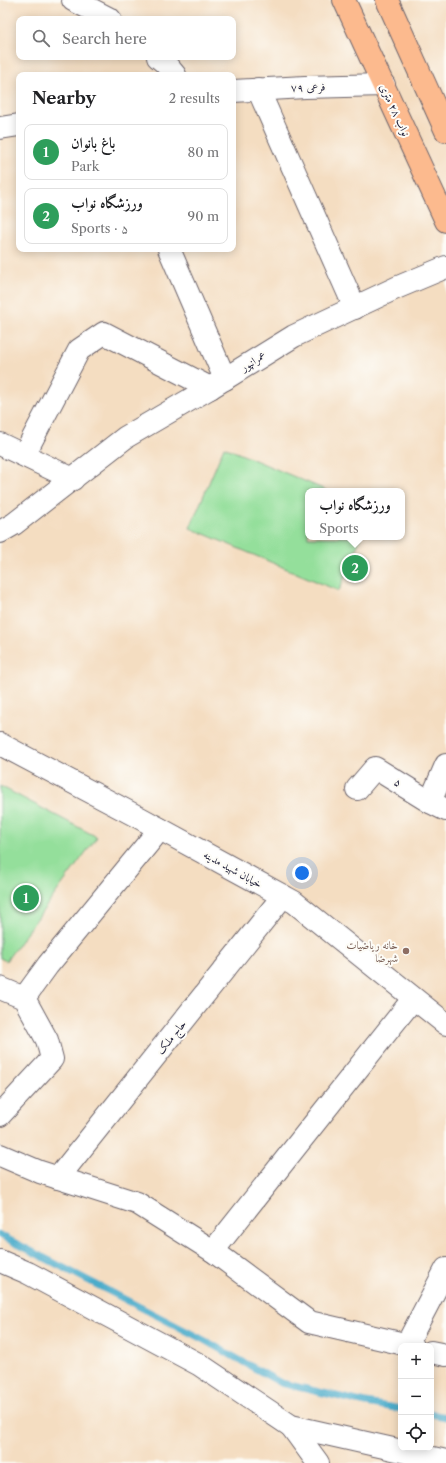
<!DOCTYPE html>
<html lang="en">
<head>
<meta charset="utf-8">
<style>
	:root { --surface:#fff; --page:#f6f6f6; --text:#202124; --muted:#757577; --line:#e0e0e0; --accent:#1a73e8 }
	body { margin:0; font-family:"Libre Caslon Text",Amiri,serif; background:var(--page); color:var(--text) }
	.controls { position:absolute; right:12px; bottom:12px; display:grid; overflow:hidden; border-radius:8px; box-shadow:0 2px 10px #0003 }
	.controls button { width:36px; height:36px; display:grid; place-items:center; padding:0; border:0; border-bottom:1px solid var(--line); background:var(--surface); color:var(--text); font:20px sans-serif }
	.you { position:absolute; left:302px; top:873px; width:14px; height:14px; margin:-10px; border:3px solid #fff; border-radius:50%; background:#1a73e8; box-shadow:0 0 0 6px #1a73e833 }
	.badge { display:grid; place-items:center; width:26px; height:26px; border-radius:50%; background:var(--accent); color:#fff; font-size:13px; font-weight:700 }
	.pin { position:absolute; translate:-50% -50%; border:2px solid #fff; box-shadow:0 1px 4px #0006 }
	.popup { position:absolute; left:305px; top:488px; width:100px; height:52px; box-sizing:border-box; display:grid; place-content:center; border-radius:8px; background:var(--surface); filter:drop-shadow(0 1px 3px #0005); font-size:13px; white-space:nowrap; color:var(--muted) }
	.popup b { font-size:15px; color:var(--text) }
	.popup::after { content:''; position:absolute; left:50%; top:100%; margin-left:-8px; border:8px solid transparent; border-top-color:var(--surface) }
	.list { margin:0; padding:0; list-style:none }
	h2 { display:flex; justify-content:space-between; align-items:center; height:52px; margin:0; padding:0 16px; font-size:17px }
	h2 small { font-size:13px; font-weight:400; color:var(--muted) }
	.list li { display:grid; grid-template-columns:26px 1fr auto; gap:12px; align-items:center; box-sizing:border-box; height:56px; margin:0 8px 8px; padding:0 8px; border:1px solid var(--line); border-radius:8px }
	.list b { display:block; font-size:15px; white-space:nowrap }
	.list p { margin:0; font-size:13px; white-space:nowrap; color:var(--muted) }
	.list em { font-size:13px; font-style:normal; color:var(--muted) }
	.icon { flex:none; width:22px; height:22px; fill:none; stroke:currentColor; stroke-width:2; stroke-linecap:round; stroke-linejoin:round }
	.map { position:relative; flex:none; width:446px; height:1463px; overflow:hidden }
	.search { position:absolute; background:var(--surface); box-shadow:0 2px 10px #0003; left:16px; top:16px; width:220px; height:44px; display:flex; align-items:center; gap:10px; box-sizing:border-box; padding:0 14px; border-radius:8px; color:var(--muted); font-size:15px }
	.panel { position:absolute; background:var(--surface); box-shadow:0 2px 10px #0003; left:16px; top:72px; width:220px; height:180px; border-radius:8px }
	.map>svg:first-child { display:block }
	.green { fill:#94df9b; stroke:#5b806b }
	.lines { fill:none; stroke-linecap:round; stroke-linejoin:round }
	.stream { stroke:#4bacca; stroke-width:7 }
	.minor-casing { stroke:#6c636a; stroke-width:24 }
	.major-casing { stroke:#6c636a; stroke-width:24 }
	.minor { stroke:#fff; stroke-width:22 }
	.major { stroke:#fcba8e; stroke-width:22 }
	.education-dot { fill:#8d6e63; stroke:#fdfcf7; stroke-width:1.5 }
	.labels { text-anchor:middle; dominant-baseline:central; stroke-width:4; stroke-linejoin:round; paint-order:stroke }
	.street-label { font-size:11px; fill:#22223b; stroke:#fdfcf7 }
	.education-label { font-size:11px; fill:#785e54; stroke:#fdfcf7; text-anchor:end }
</style>
</head>
<body>
<div class="map">
<svg width="446" height="1463" viewBox="0 0 446 1463">
	<rect width="100%" height="100%" fill="#fdfcf7"/>
	<filter id="ink" filterUnits="userSpaceOnUse"><feTurbulence type="fractalNoise" baseFrequency=".025" numOctaves="2"/><feDisplacementMap in="SourceGraphic" scale="8" xChannelSelector="R" yChannelSelector="G"/><feConvolveMatrix kernelMatrix="1 2 1 2 8 2 1 2 1" color-interpolation-filters="sRGB"/></filter>
	<filter id="wash" filterUnits="userSpaceOnUse"><feTurbulence type="fractalNoise" baseFrequency=".012" numOctaves="4" result="noise"/><feDisplacementMap in="SourceGraphic" scale="16" xChannelSelector="R" yChannelSelector="G"/><feGaussianBlur stdDeviation="0.9" result="paint"/><feColorMatrix in="noise" values="0 0 0 0 0 0 0 0 0 0 0 0 0 0 0 0 0 1.4 0 .05"/><feComposite in="paint" operator="in"/></filter>
	<g filter="url(#wash)">
		<rect width="100%" height="100%" fill="#f4ddc1"/>
		<g class="green">
			<polygon points="224,447 328,491 308,491 308,537 361,537 339,591 190,528"/>
			<polygon points="0,786 97,837 6,961 0,958"/>
		</g>
		<g class="lines">
			<g class="stream">
				<polyline points="0,1235 202,1339 281,1383 366,1403 401,1409"/>
				<polyline points="431,1414 446,1417"/>
			</g>
		</g>
	</g>
	<g filter="url(#ink)">
		<g class="lines">
			<g class="minor-casing">
				<g id="minor">
					<polyline points="73,0 110,19"/>
					<polyline points="158,57 164,62 175,75"/>
					<polyline points="258,89 355,308"/>
					<polyline points="233,91 305,87 384,85"/>
					<polyline points="0,128 19,125"/>
					<polyline points="169,249 225,379"/>
					<polyline points="0,444 73,479"/>
					<polyline points="24,455 79,350 104,333 210,388"/>
					<polyline points="0,532 14,524 126,437 210,388 294,336 396,288 446,267"/>
					<polyline points="0,744 140,818 294,902 446,1024"/>
					<polyline points="357,789 375,768 430,802 446,810"/>
					<polyline points="430,802 446,765"/>
					<polyline points="0,988 24,998 47,1040 52,1059 0,1115"/>
					<polyline points="24,998 48,965 160,829"/>
					<polyline points="0,1155 40,1172 137,1203 213,1251 309,1322 413,1346"/>
					<polyline points="58,1178 283,896"/>
					<polyline points="213,1251 413,999"/>
					<polyline points="0,1261 28,1273 200,1365 291,1426 446,1461"/>
					<polyline points="407,1344 446,1269"/>
					<polyline points="431,1352 446,1355"/>
					<polyline points="291,1426 318,1463"/>
				</g>
			</g>
			<g class="major-casing">
				<g id="major">
					<polyline points="344,0 446,221"/>
					<polyline points="387,0 446,131"/>
				</g>
			</g>
			<use href="#minor" class="minor"/>
			<use href="#major" class="major"/>
		</g>
	</g>
	<circle class="education-dot" cx="406" cy="951" r="4"/>
	<g class="labels">
		<g class="street-label">
			<text transform="translate(308 87) rotate(-2)">فرعی ۷۹</text>
			<text transform="translate(395 110) rotate(65)">نواب ۲۸ متری</text>
			<text transform="translate(253 361) rotate(-32)">عمرانپور</text>
			<text transform="translate(398 782) rotate(32)">۵</text>
			<text transform="translate(233 869) rotate(29)">خیابان شهید مدینه</text>
			<text transform="translate(171 1037) rotate(-51)">حاج ملک</text>
		</g>
		<g class="education-label">
			<text x="398" y="945">خانه ریاضیات<tspan x="398" dy="13">شهرضا</tspan></text>
		</g>
	</g>
</svg>
<div class="controls">
<button>+</button>
<button>−</button>
<button><svg class="icon" aria-label="locate" viewBox="0 0 24 24"><circle cx="12" cy="12" r="6"/><path d="M12 2v4M12 18v4M2 12h4M18 12h4"/></svg></button>
</div>
<div class="you"></div>
<div class="pin badge" style="left:26px;top:898px;background:#2e9e5b">1</div>
<div class="pin badge" style="left:355px;top:568px;background:#2e9e5b">2</div>
<div class="popup"><b>ورزشگاه نواب</b>Sports</div>
<div class="search"><svg class="icon" aria-label="search" viewBox="0 0 24 24"><circle cx="10" cy="10" r="6"/><path d="M15 15l6 6"/></svg>Search here</div>
<section class="panel">
<h2>Nearby<small>2 results</small></h2>
<ul class="list">
<li><span class="badge" style="background:#2e9e5b">1</span><div><b>باغ بانوان</b><p>Park</p></div><em>80 m</em></li>
<li><span class="badge" style="background:#2e9e5b">2</span><div><b>ورزشگاه نواب</b><p>Sports · ۵</p></div><em>90 m</em></li>
</ul>
</section>
</div>
</body>
</html>
